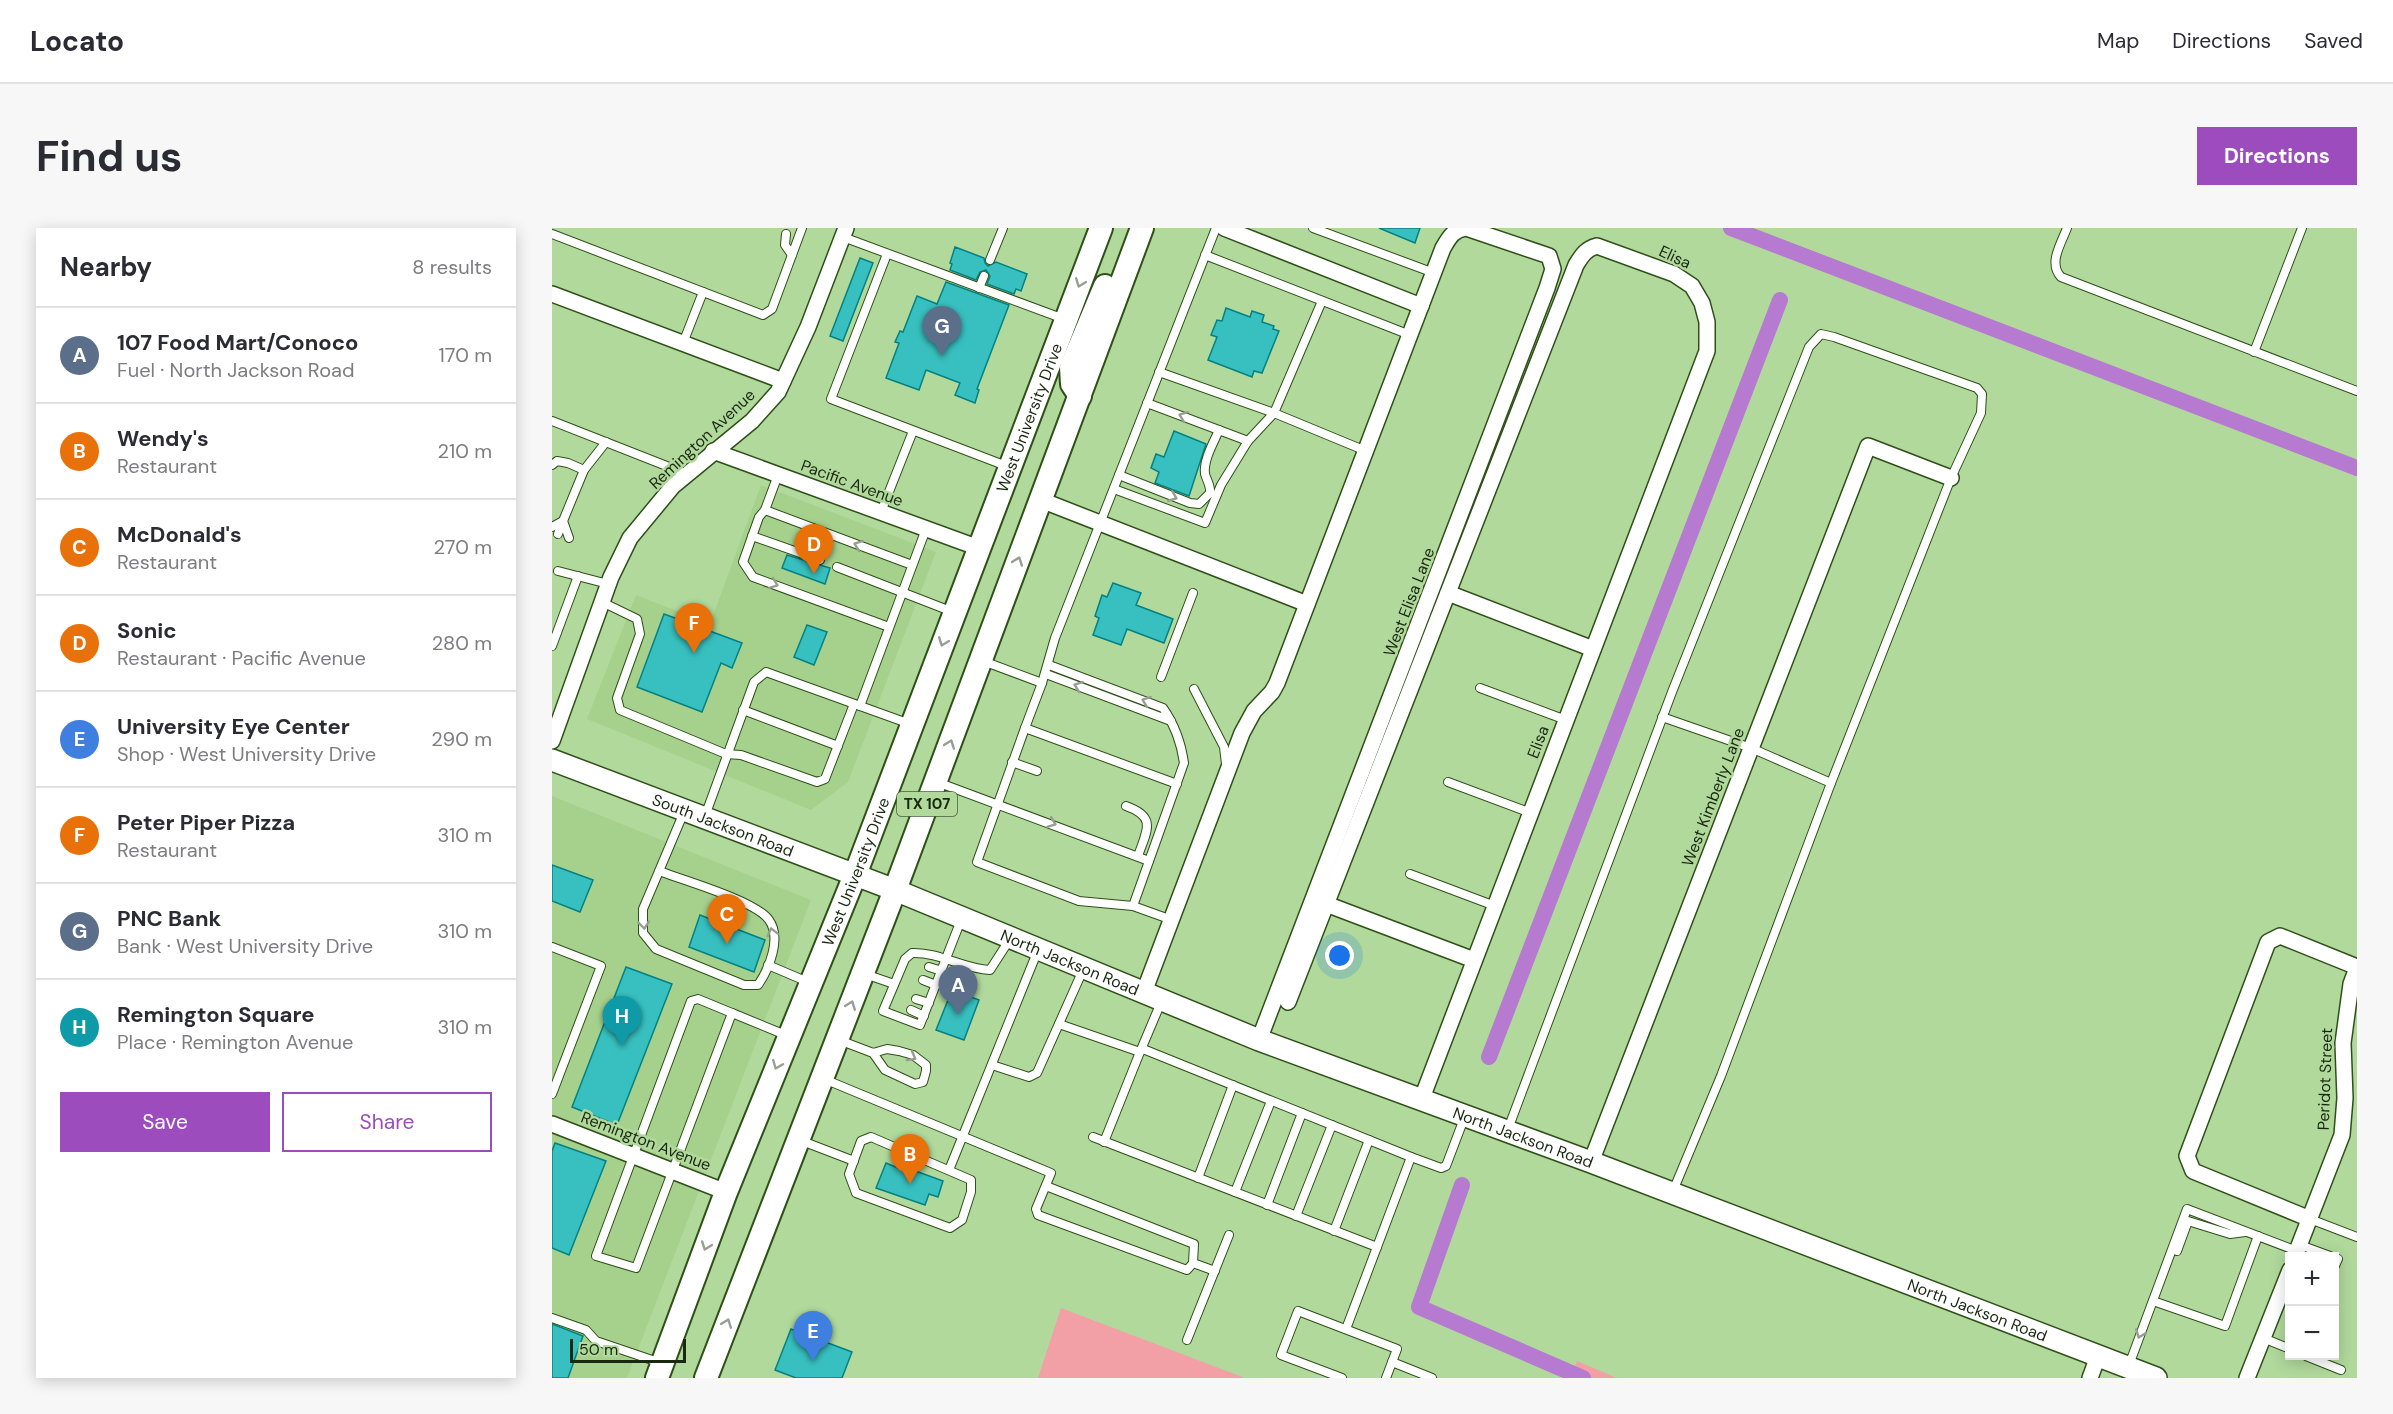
<!DOCTYPE html>
<html lang="en">
<head>
<meta charset="utf-8">
<style>
	:root { --surface:#fff; --page:#f7f7f7; --text:#2b2b33; --muted:#7c7c81; --line:#e1e1e2; --accent:#9c4cbc }
	body { margin:0; font-family:"DM Sans",sans-serif; background:var(--page); color:var(--text) }
	.controls { position:absolute; right:18px; bottom:18px; display:grid; overflow:hidden; border-radius:0px; box-shadow:0 3px 15px #0003 }
	.controls button { width:54px; height:54px; display:grid; place-items:center; padding:0; border:0; border-bottom:2px solid var(--line); background:var(--surface); color:var(--text); font:30px sans-serif }
	.scale { position:absolute; left:18px; bottom:15px; width:116px; box-sizing:border-box; padding-left:6px; border:3px solid #192810; border-top:0; font-size:16px; line-height:21px; white-space:nowrap; color:#192810; -webkit-text-stroke:4px #b1d99c; paint-order:stroke }
	.you { position:absolute; left:788px; top:728px; width:21px; height:21px; margin:-15px; border:4px solid #fff; border-radius:50%; background:#1a73e8; box-shadow:0 0 0 9px #1a73e833 }
	.badge { display:grid; place-items:center; width:39px; height:39px; border-radius:50%; background:var(--accent); color:#fff; font-size:20px; font-weight:700 }
	.pin { position:absolute; translate:-50% -50px; filter:drop-shadow(0 2px 3px #0008) }
	.pin::after { content:''; position:absolute; top:32px; width:21px; height:18px; background:inherit; clip-path:polygon(0 0,100% 0,50% 100%) }
	.list { margin:0; padding:0; list-style:none }
	h2 { display:flex; justify-content:space-between; align-items:center; height:78px; margin:0; padding:0 24px; font-size:26px }
	h2 small { font-size:20px; font-weight:400; color:var(--muted) }
	.list li { display:grid; grid-template-columns:39px 1fr auto; gap:18px; align-items:center; box-sizing:border-box; height:96px; padding:0 24px; border-top:2px solid var(--line) }
	.list b { display:block; font-size:22px; white-space:nowrap }
	.list p { margin:0; font-size:20px; white-space:nowrap; color:var(--muted) }
	.list em { font-size:20px; font-style:normal; color:var(--muted) }
	.actions { display:flex; gap:12px; padding:18px 24px }
	.actions a { flex:1; padding:14px 0; border:2px solid var(--accent); border-radius:0px; text-align:center; font-size:21px; color:var(--accent) }
	.actions .main { background:var(--accent); color:#fff }
	.map { position:relative; flex:none; width:1805px; height:1150px; overflow:hidden; border-radius:0px }
	header { display:flex; align-items:center; gap:36px; box-sizing:border-box; height:84px; padding:0 30px; background:var(--surface); border-bottom:2px solid var(--line) }
	header strong { font-size:28px }
	nav { display:flex; gap:33px; margin-inline-start:auto; font-size:21px }
	.intro { display:flex; align-items:center; justify-content:space-between; box-sizing:border-box; height:144px; padding:0 36px }
	h1 { margin:0; font-size:42px }
	.button { padding:15px 27px; border-radius:0px; background:var(--accent); color:#fff; font-size:21px; font-weight:700 }
	main { display:flex; gap:36px; padding:0 36px }
	aside { flex:1; background:var(--surface); border-radius:0px; box-shadow:0 3px 15px #0003 }
	.map>svg:first-child { display:block }
	.built { fill:#a5d18d }
	.green { fill:#f2a0a6 }
	.lines { fill:none; stroke-linecap:round; stroke-linejoin:round }
	.canal { stroke:#b77ad1; stroke-width:16 }
	.building { fill:#38c0c0; stroke:#048182; stroke-width:1.5 }
	.service-casing { stroke:#2e5018; stroke-width:10 }
	.minor-casing { stroke:#2e5018; stroke-width:18 }
	.secondary-casing { stroke:#2e5018; stroke-width:24 }
	.primary-casing { stroke:#2e5018; stroke-width:26 }
	.service { stroke:#fff; stroke-width:8 }
	.minor { stroke:#fff; stroke-width:15 }
	.secondary { stroke:#fff; stroke-width:21 }
	.primary { stroke:#fff; stroke-width:22 }
	.oneway { stroke:#989e93 }
	.labels { text-anchor:middle; dominant-baseline:central; stroke-width:5; stroke-linejoin:round; paint-order:stroke }
	.shield { fill:#b1d99c; stroke:#475d3a; stroke-width:1.5 }
	.shield-label { font-size:15px; font-weight:bold; fill:#192810 }
	.street-label { font-size:16px; fill:#192810; stroke:#b1d99c }
</style>
</head>
<body>
<header>
<strong>Locato</strong>
<nav><a>Map</a><a>Directions</a><a>Saved</a></nav>
</header>
<div class="intro"><h1>Find us</h1><a class="button">Directions</a></div>
<main>
<aside>
<h2>Nearby<small>8 results</small></h2>
<ul class="list">
<li><span class="badge" style="background:#5c6f8a">A</span><div><b>107 Food Mart/Conoco</b><p>Fuel · North Jackson Road</p></div><em>170 m</em></li>
<li><span class="badge" style="background:#e8710a">B</span><div><b>Wendy's</b><p>Restaurant</p></div><em>210 m</em></li>
<li><span class="badge" style="background:#e8710a">C</span><div><b>McDonald's</b><p>Restaurant</p></div><em>270 m</em></li>
<li><span class="badge" style="background:#e8710a">D</span><div><b>Sonic</b><p>Restaurant · Pacific Avenue</p></div><em>280 m</em></li>
<li><span class="badge" style="background:#3f7fe0">E</span><div><b>University Eye Center</b><p>Shop · West University Drive</p></div><em>290 m</em></li>
<li><span class="badge" style="background:#e8710a">F</span><div><b>Peter Piper Pizza</b><p>Restaurant</p></div><em>310 m</em></li>
<li><span class="badge" style="background:#5c6f8a">G</span><div><b>PNC Bank</b><p>Bank · West University Drive</p></div><em>310 m</em></li>
<li><span class="badge" style="background:#0f9aa8">H</span><div><b>Remington Square</b><p>Place · Remington Avenue</p></div><em>310 m</em></li>
</ul>
<div class="actions"><a class="main">Save</a><a>Share</a></div>
</aside>
<div class="map">
<svg width="1805" height="1150" viewBox="0 0 1805 1150">
	<rect width="100%" height="100%" fill="#b1d99c"/>
	<g class="built">
		<polygon points="209,257 384,324 296,554 259,582 35,491 84,367 158,396"/>
		<polygon points="0,568 259,672 75,1150 0,1150"/>
	</g>
	<g class="green">
		<polygon points="509,1080 693,1150 486,1150"/>
		<polygon points="1025,1133 1065,1150 1019,1150"/>
	</g>
	<g class="lines">
		<g class="canal">
			<polyline points="1179,0 1805,240"/>
			<polyline points="937,829 1228,72"/>
			<polyline points="910,957 867,1079 1031,1150"/>
		</g>
	</g>
	<g class="building">
		<polygon points="827,0 868,0 863,15"/>
		<polygon points="403,19 432,30 433,35 436,38 444,34 475,46 469,63 464,61 462,66 435,56 438,48 434,42 428,44 424,52 398,42 400,36 398,35"/>
		<polygon points="308,30 321,35 291,113 278,108"/>
		<polygon points="394,54 457,77 425,161 427,162 423,175 403,167 408,155 374,142 367,162 334,150 347,115 343,114 348,103 351,104 365,68 385,76"/>
		<polygon points="674,80 698,89 700,83 712,87 710,94 722,98 721,101 727,103 710,145 702,143 700,149 656,132 665,109 659,107 665,92 670,93"/>
		<polygon points="622,203 654,216 637,268 603,255 607,244 599,240 604,226 612,229"/>
		<polygon points="235,327 278,340 273,356 230,340"/>
		<polygon points="561,355 589,365 584,377 621,391 612,415 575,401 569,417 541,407 547,390 543,388 550,367 555,369"/>
		<polygon points="112,386 190,415 180,440 169,435 150,484 85,459"/>
		<polygon points="255,397 275,404 262,437 242,429"/>
		<polygon points="0,637 41,652 28,684 0,673"/>
		<polygon points="148,687 213,712 202,744 137,719"/>
		<polygon points="74,739 120,756 65,897 20,879"/>
		<polygon points="400,762 427,772 412,812 384,802"/>
		<polygon points="3,915 54,933 17,1027 0,1020 0,923"/>
		<polygon points="334,935 346,940 347,937 391,953 386,969 377,966 373,977 324,960"/>
		<polygon points="0,1096 31,1108 16,1150 0,1150"/>
		<polygon points="239,1101 300,1124 290,1150 244,1150 223,1142"/>
	</g>
	<g class="lines">
		<g class="service-casing">
			<g id="service">
				<polyline points="761,0 882,45"/>
				<path d="M1515,0C1509,16 1496,35 1509,49L1805,163"/>
				<polyline points="0,6 211,87 220,81 250,0"/>
				<polyline points="234,6 233,17 240,27"/>
				<polyline points="291,9 512,91"/>
				<polyline points="335,26 279,171 457,239"/>
				<polyline points="653,27 858,107"/>
				<polyline points="438,32 451,0"/>
				<polyline points="427,60 432,48"/>
				<polyline points="131,115 151,64"/>
				<polyline points="1702,124 1750,0"/>
				<polyline points="607,144 722,185 814,223"/>
				<polyline points="595,175 696,213"/>
				<polyline points="0,193 135,246"/>
				<polyline points="0,237 5,233 16,235 32,242"/>
				<path d="M567,247L638,275L647,276L658,265C659,258 655,253 653,246C651,232 662,214 667,202"/>
				<polyline points="562,261 653,295 669,257 696,213 722,185 770,73"/>
				<polyline points="213,282 226,247"/>
				<polyline points="329,284 361,203"/>
				<polyline points="0,299 11,293"/>
				<polyline points="6,306 11,293"/>
				<polyline points="200,308 268,332"/>
				<polyline points="17,310 11,293 32,242 54,214"/>
				<polyline points="285,339 401,384"/>
				<polyline points="6,343 56,356"/>
				<polyline points="50,374 85,391 88,406 65,470 68,482 174,526 189,527 265,554 273,551 302,476"/>
				<polyline points="337,399 201,349 191,334 207,289 213,282 360,337"/>
				<polyline points="0,418 26,348"/>
				<polyline points="431,433 490,455 473,500 625,556"/>
				<path d="M497,437L611,480C623,497 629,514 632,535L581,678"/>
				<polyline points="494,446 619,493"/>
				<polyline points="609,449 641,365"/>
				<polyline points="490,455 503,410 664,0"/>
				<polyline points="928,460 1014,492"/>
				<polyline points="642,461 672,519 674,536"/>
				<polyline points="308,478 374,301"/>
				<polyline points="191,482 286,518"/>
				<polyline points="1110,489 1199,520 1279,555"/>
				<polyline points="473,500 425,634 527,673 581,678 620,692"/>
				<polyline points="460,534 485,543"/>
				<polyline points="385,554 597,633"/>
				<polyline points="896,554 979,585"/>
				<path d="M574,578C605,589 595,602 586,628"/>
				<polyline points="153,588 202,454 214,444 358,496"/>
				<path d="M107,643C131,652 204,673 217,692C230,710 217,741 206,757H192L104,721L91,705V681L132,584"/>
				<polyline points="858,646 943,678"/>
				<path d="M409,692L368,797L331,783L353,731L360,725C388,724 411,741 438,742L458,711"/>
				<polyline points="0,719 49,738 0,866"/>
				<polyline points="216,737 256,754"/>
				<polyline points="377,739 390,743"/>
				<polyline points="313,746 342,756"/>
				<polyline points="371,752 384,757"/>
				<polygon points="146,771 180,785 84,1040 44,1028 139,773"/>
				<polyline points="364,771 377,775"/>
				<polyline points="359,782 372,788"/>
				<polyline points="180,785 236,808"/>
				<polyline points="507,796 588,824 610,772"/>
				<polyline points="287,812 321,825 335,821 347,823 361,827 374,837 374,843 371,854 363,856 333,842 321,825"/>
				<polyline points="591,821 859,929 794,1101"/>
				<polyline points="440,837 477,849 485,845 531,742"/>
				<polyline points="272,851 499,945 484,981 486,987 635,1042 641,1035 642,1016 494,958"/>
				<polyline points="956,901 1120,464 1257,119 1269,106 1282,109 1425,160 1430,166 1429,185 1399,250 1279,555 1169,848 1121,963"/>
				<polygon points="319,909 419,952 419,964 410,992 398,1000 304,965 297,946 309,913"/>
				<polyline points="541,909 825,1019"/>
				<polyline points="250,913 302,933"/>
				<polyline points="552,914 588,824"/>
				<polyline points="859,929 889,940 894,938 913,888"/>
				<polyline points="397,942 486,722"/>
				<polyline points="646,950 681,857"/>
				<polyline points="683,964 719,873"/>
				<polyline points="715,977 750,885"/>
				<polyline points="744,988 780,897"/>
				<polyline points="1758,991 1805,1009"/>
				<polyline points="782,1003 817,912"/>
				<polyline points="1748,1017 1778,1028"/>
				<polyline points="1625,1023 1636,993 1678,1006 1693,1004"/>
				<polyline points="1782,1030 1786,1031 1782,1040"/>
				<polyline points="641,1035 663,1043"/>
				<polyline points="1601,1073 1673,1098 1706,1008"/>
				<polyline points="0,1090 34,1102 44,1113 109,1135"/>
				<polyline points="1711,1110 1738,1121"/>
				<polyline points="635,1112 677,1007"/>
				<polyline points="1754,1128 1789,1142"/>
				<polyline points="840,1134 880,1150"/>
				<polyline points="1577,1137 1635,981 1745,1023"/>
				<polyline points="790,1150 729,1127 746,1083 845,1121 834,1150"/>
			</g>
		</g>
		<g class="minor-casing">
			<g id="minor">
				<polyline points="672,0 869,78"/>
				<polyline points="0,66 231,153"/>
				<polyline points="161,223 427,320"/>
				<polyline points="489,272 755,376"/>
				<polyline points="896,365 1041,421"/>
				<polyline points="0,513 59,349 78,310 121,258 200,193 226,164 256,99 294,0"/>
				<polyline points="774,676 922,732"/>
				<path d="M592,764L690,505L702,483L720,464L725,455L891,20C897,10 901,2 913,0"/>
				<path d="M736,774L1024,37C1030,27 1034,21 1045,18L1122,46L1140,58L1150,75L1155,94V123L870,870"/>
				<polyline points="707,812 995,60 1001,41 997,28 914,0"/>
				<polyline points="0,896 174,964"/>
				<polyline points="1039,934 1316,218 1399,250"/>
				<polyline points="1758,991 1641,943 1635,928 1716,714 1728,708 1805,739"/>
				<polyline points="1743,1028 1790,907 1793,870 1791,815 1799,756 1805,740"/>
				<polyline points="1538,1150 1546,1128"/>
				<polyline points="1695,1150 1738,1042"/>
			</g>
		</g>
		<g class="secondary-casing">
			<g id="secondary">
				<path id="s1" d="M0,532L343,662L707,812L1039,934L1604,1150"/>
			</g>
		</g>
		<g class="primary-casing">
			<g id="primary">
				<polyline points="528,168 520,156 519,139 553,58"/>
				<path id="s2" d="M105,1150L174,964L303,647L549,0"/>
				<polyline points="154,1150 343,662 590,0"/>
			</g>
		</g>
		<use href="#service" class="service"/>
		<use href="#minor" class="minor"/>
		<use href="#secondary" class="secondary"/>
		<use href="#primary" class="primary"/>
	</g>
	<defs><path id="oneway-chevron" d="M-2-3.5L2.5 0L-2 3.5" fill="none" stroke-width="1.6" stroke-linecap="round" stroke-linejoin="round" transform="scale(1.5)"/></defs>
	<g class="oneway">
		<use href="#oneway-chevron" transform="translate(528 55) rotate(111)"/>
		<use href="#oneway-chevron" transform="translate(631 188) rotate(-159)"/>
		<use href="#oneway-chevron" transform="translate(621 269) rotate(22)"/>
		<use href="#oneway-chevron" transform="translate(306 317) rotate(-160)"/>
		<use href="#oneway-chevron" transform="translate(466 333) rotate(-70)"/>
		<use href="#oneway-chevron" transform="translate(222 356) rotate(20)"/>
		<use href="#oneway-chevron" transform="translate(391 414) rotate(111)"/>
		<use href="#oneway-chevron" transform="translate(526 458) rotate(-160)"/>
		<use href="#oneway-chevron" transform="translate(594 473) rotate(-159)"/>
		<use href="#oneway-chevron" transform="translate(398 516) rotate(-70)"/>
		<use href="#oneway-chevron" transform="translate(500 595) rotate(21)"/>
		<use href="#oneway-chevron" transform="translate(92 697) rotate(84)"/>
		<use href="#oneway-chevron" transform="translate(220 704) rotate(-104)"/>
		<use href="#oneway-chevron" transform="translate(299 777) rotate(-69)"/>
		<use href="#oneway-chevron" transform="translate(360 829) rotate(29)"/>
		<use href="#oneway-chevron" transform="translate(225 837) rotate(112)"/>
		<use href="#oneway-chevron" transform="translate(154 1018) rotate(110)"/>
		<use href="#oneway-chevron" transform="translate(175 1095) rotate(-69)"/>
		<use href="#oneway-chevron" transform="translate(1588 1106) rotate(110)"/>
	</g>
	<g class="labels">
		<rect class="shield" x="345" y="564" width="60" height="24" rx="4.5"/>
		<g class="shield-label">
			<text x="375" y="576">TX 107</text>
		</g>
		<g class="street-label">
			<text transform="translate(1123 29) rotate(25)">Elisa</text>
			<text stroke="none"><textPath href="#s2" startOffset="1030">West University Drive</textPath></text>
			<text transform="translate(150 211) rotate(-43)">Remington Avenue</text>
			<text transform="translate(300 255) rotate(20)">Pacific Avenue</text>
			<text transform="translate(857 374) rotate(-69)">West Elisa Lane</text>
			<text transform="translate(986 514) rotate(-69)">Elisa</text>
			<text transform="translate(1161 569) rotate(-69)">West Kimberly Lane</text>
			<text stroke="none"><textPath href="#s1" startOffset="183">South Jackson Road</textPath></text>
			<text stroke="none"><textPath href="#s2" startOffset="544">West University Drive</textPath></text>
			<text stroke="none"><textPath href="#s1" startOffset="556">North Jackson Road</textPath></text>
			<text transform="translate(1773 851) rotate(-88)">Peridot Street</text>
			<text stroke="none"><textPath href="#s1" startOffset="1042">North Jackson Road</textPath></text>
			<text transform="translate(94 913) rotate(21)">Remington Avenue</text>
			<text stroke="none"><textPath href="#s1" startOffset="1528">North Jackson Road</textPath></text>
		</g>
	</g>
</svg>
<div class="controls">
<button>+</button>
<button>−</button>
</div>
<div class="scale">50 m</div>
<div class="you"></div>
<div class="pin badge" style="left:406px;top:787px;background:#5c6f8a">A</div>
<div class="pin badge" style="left:358px;top:956px;background:#e8710a">B</div>
<div class="pin badge" style="left:175px;top:716px;background:#e8710a">C</div>
<div class="pin badge" style="left:262px;top:346px;background:#e8710a">D</div>
<div class="pin badge" style="left:261px;top:1133px;background:#3f7fe0">E</div>
<div class="pin badge" style="left:142px;top:425px;background:#e8710a">F</div>
<div class="pin badge" style="left:390px;top:128px;background:#5c6f8a">G</div>
<div class="pin badge" style="left:70px;top:818px;background:#0f9aa8">H</div>
</div>
</main>
</body>
</html>
